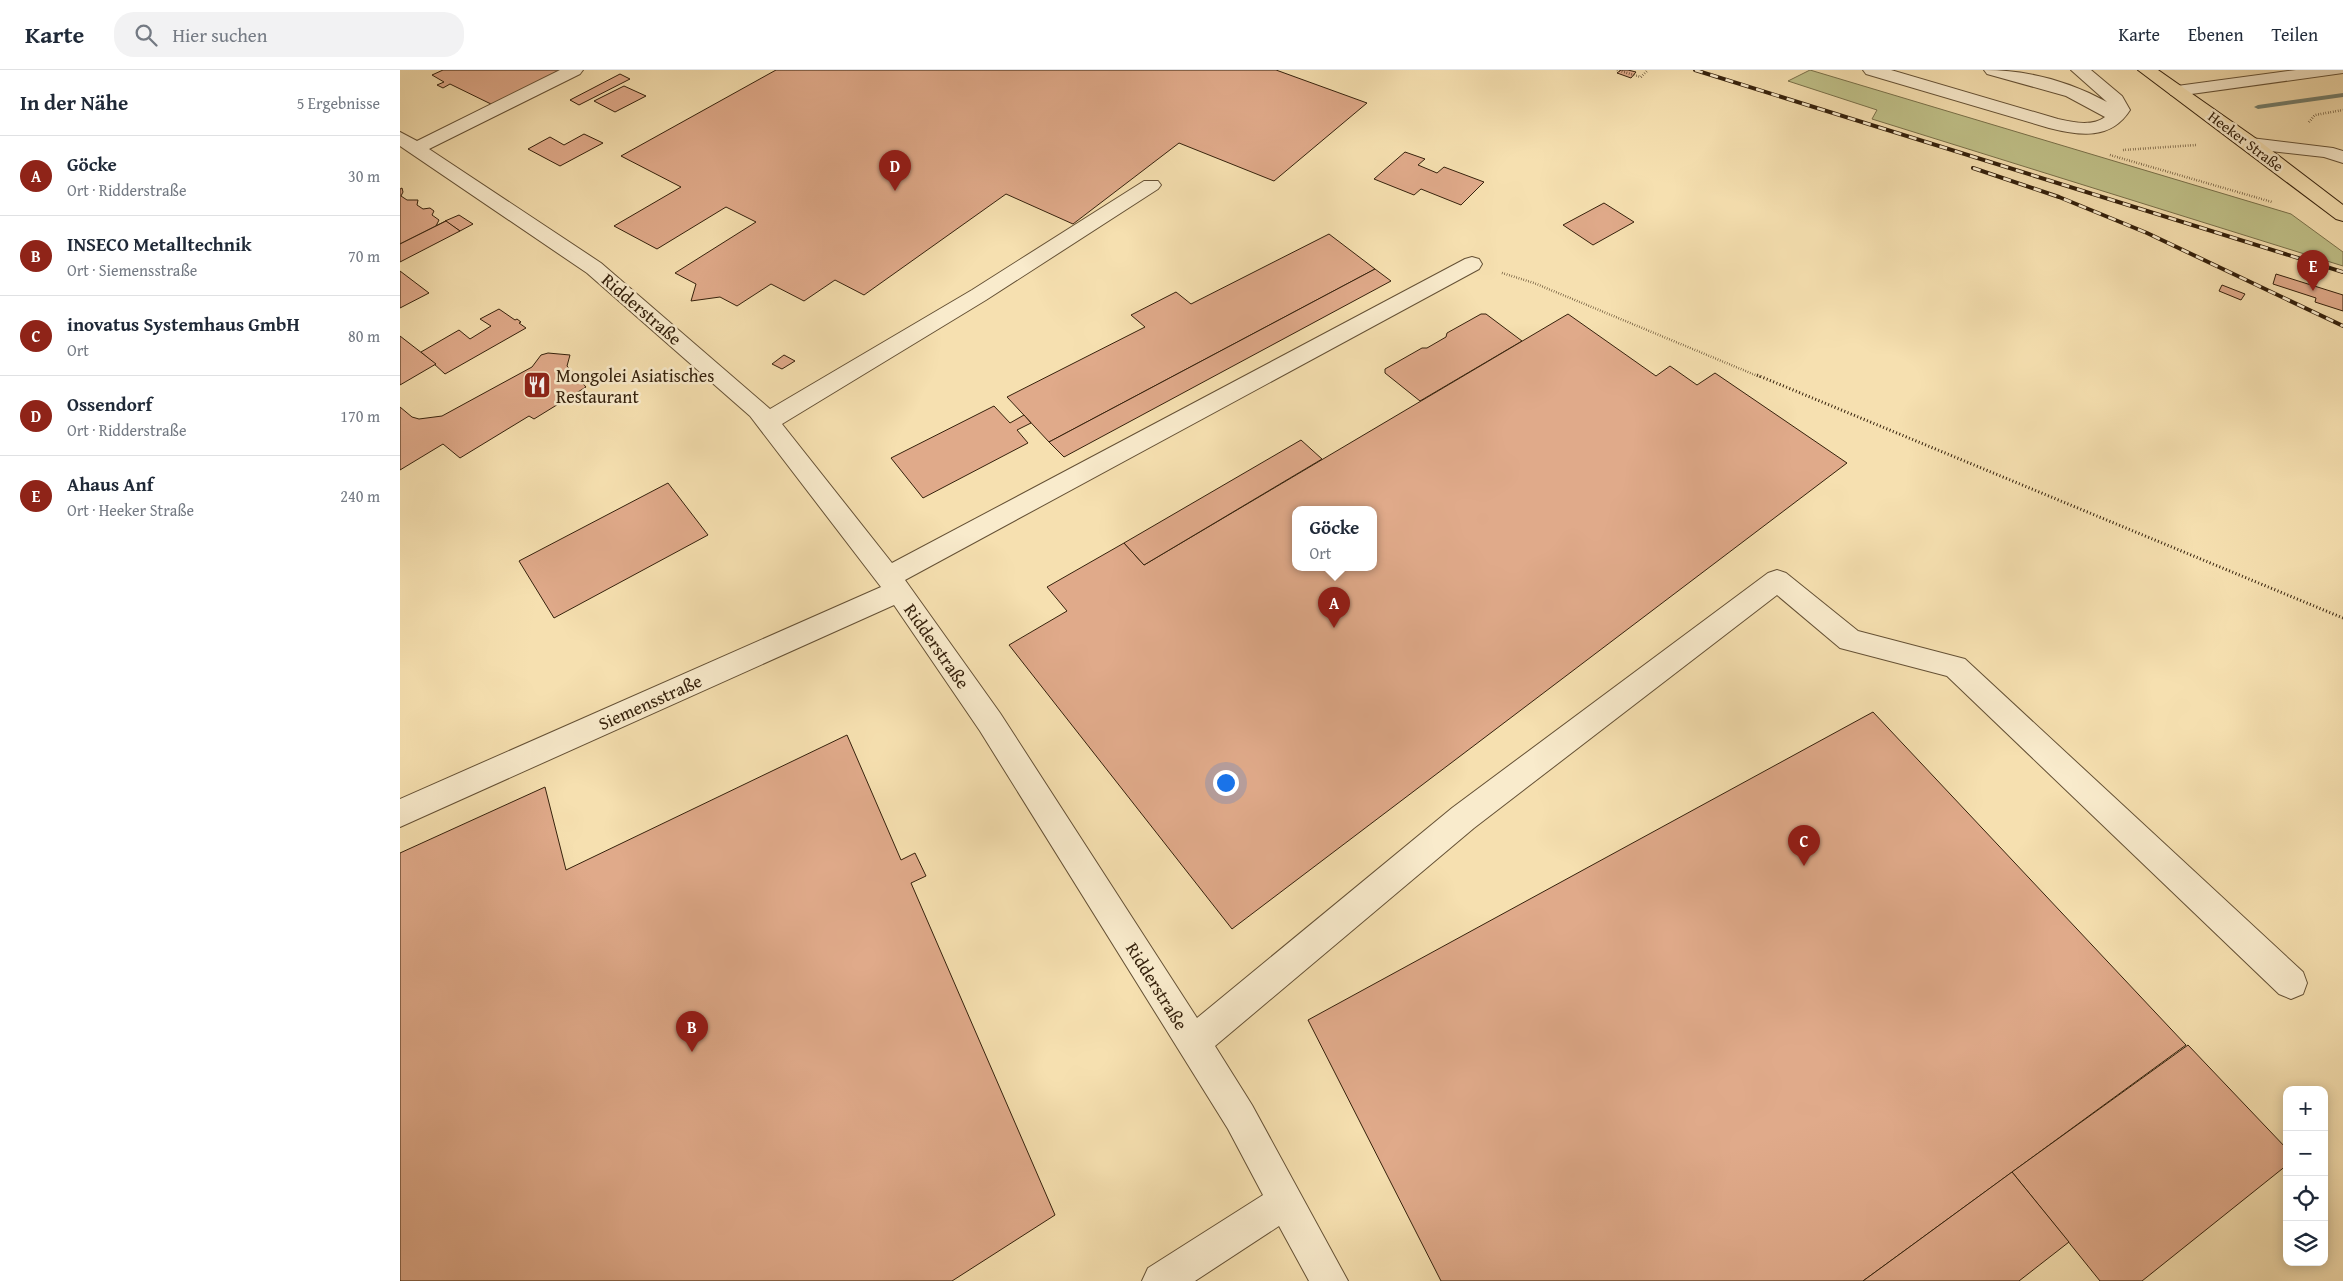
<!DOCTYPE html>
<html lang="de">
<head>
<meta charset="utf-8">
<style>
	:root { --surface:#fff; --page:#f2f2f3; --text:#1f2937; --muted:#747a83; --line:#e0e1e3; --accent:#8f2418 }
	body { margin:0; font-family:"Gentium Book Plus",serif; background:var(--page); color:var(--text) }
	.controls { position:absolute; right:15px; bottom:15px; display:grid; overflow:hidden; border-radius:10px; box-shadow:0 2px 12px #0003 }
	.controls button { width:45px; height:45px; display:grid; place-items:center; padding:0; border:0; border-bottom:1px solid var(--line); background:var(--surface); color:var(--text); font:25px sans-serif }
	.you { position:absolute; left:825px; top:712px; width:18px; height:18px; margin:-12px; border:4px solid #fff; border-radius:50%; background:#1a73e8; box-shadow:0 0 0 8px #1a73e833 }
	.badge { display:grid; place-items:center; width:32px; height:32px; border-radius:50%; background:var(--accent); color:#fff; font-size:16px; font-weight:700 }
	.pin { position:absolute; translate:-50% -41px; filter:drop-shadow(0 1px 2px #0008) }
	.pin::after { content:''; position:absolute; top:26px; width:18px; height:15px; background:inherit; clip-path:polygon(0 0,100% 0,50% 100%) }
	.popup { position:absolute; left:892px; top:436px; width:85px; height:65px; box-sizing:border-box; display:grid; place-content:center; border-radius:10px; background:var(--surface); filter:drop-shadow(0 1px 4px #0005); font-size:16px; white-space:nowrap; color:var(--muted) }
	.popup b { font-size:19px; color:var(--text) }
	.popup::after { content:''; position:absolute; left:50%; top:100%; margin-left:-10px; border:10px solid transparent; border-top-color:var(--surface) }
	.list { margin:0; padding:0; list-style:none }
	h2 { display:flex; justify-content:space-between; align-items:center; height:65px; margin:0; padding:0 20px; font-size:21px }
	h2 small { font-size:16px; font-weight:400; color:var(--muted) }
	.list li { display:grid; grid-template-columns:32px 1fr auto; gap:15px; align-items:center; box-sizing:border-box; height:80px; padding:0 20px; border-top:1px solid var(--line) }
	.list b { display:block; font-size:19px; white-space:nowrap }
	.list p { margin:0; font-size:16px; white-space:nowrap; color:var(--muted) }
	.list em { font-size:16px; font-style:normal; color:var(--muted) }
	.icon { flex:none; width:28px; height:28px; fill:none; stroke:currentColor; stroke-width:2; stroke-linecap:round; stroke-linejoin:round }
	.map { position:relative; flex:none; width:1943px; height:1211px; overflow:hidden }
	header { display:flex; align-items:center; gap:30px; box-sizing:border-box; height:70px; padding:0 25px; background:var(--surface); border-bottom:1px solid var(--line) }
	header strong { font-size:24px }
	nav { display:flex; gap:28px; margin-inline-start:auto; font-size:18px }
	.search { width:350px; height:45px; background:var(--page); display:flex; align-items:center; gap:12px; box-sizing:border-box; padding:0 18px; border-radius:20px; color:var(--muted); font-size:19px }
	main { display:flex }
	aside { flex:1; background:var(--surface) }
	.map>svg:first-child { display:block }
	.green { fill:#c0c189; stroke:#7a714a }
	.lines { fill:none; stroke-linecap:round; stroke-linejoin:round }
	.stream { fill:#737f6e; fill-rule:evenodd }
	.building { fill:#e0aa8a; stroke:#35210c; fill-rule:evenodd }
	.minor-casing { stroke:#655135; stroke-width:2 }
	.major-casing { stroke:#35210c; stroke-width:2 }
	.path-far1 { stroke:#35210c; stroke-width:2.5; stroke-dasharray:0.5 2; stroke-linecap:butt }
	.path { stroke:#35210c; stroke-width:3; stroke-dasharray:1 2.5; stroke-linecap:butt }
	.minor { fill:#f9ebcc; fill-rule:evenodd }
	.major { fill:#f6e0b0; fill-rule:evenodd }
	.rail-casing { stroke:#35210c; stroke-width:4 }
	.rail { stroke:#f9ebcc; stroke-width:2.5; stroke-dasharray:8; stroke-linecap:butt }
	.labels { text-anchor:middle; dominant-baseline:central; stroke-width:5; stroke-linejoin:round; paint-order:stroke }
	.far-street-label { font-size:15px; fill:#35210c; stroke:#f9ebcc }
	.street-label { font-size:18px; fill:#35210c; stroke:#f9ebcc }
	.poi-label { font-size:18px; fill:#35210c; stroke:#f9ebcc; text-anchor:start }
</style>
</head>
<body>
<header>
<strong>Karte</strong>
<div class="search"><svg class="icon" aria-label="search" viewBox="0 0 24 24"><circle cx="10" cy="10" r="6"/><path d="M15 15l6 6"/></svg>Hier suchen</div>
<nav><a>Karte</a><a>Ebenen</a><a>Teilen</a></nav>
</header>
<main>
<aside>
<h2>In der Nähe<small>5 Ergebnisse</small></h2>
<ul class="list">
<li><span class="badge">A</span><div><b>Göcke</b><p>Ort · Ridderstraße</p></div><em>30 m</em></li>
<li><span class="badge">B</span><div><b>INSECO Metalltechnik</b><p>Ort · Siemensstraße</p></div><em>70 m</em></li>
<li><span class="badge">C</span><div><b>inovatus Systemhaus GmbH</b><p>Ort</p></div><em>80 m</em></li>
<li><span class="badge">D</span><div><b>Ossendorf</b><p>Ort · Ridderstraße</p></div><em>170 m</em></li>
<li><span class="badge">E</span><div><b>Ahaus Anf</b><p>Ort · Heeker Straße</p></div><em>240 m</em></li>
</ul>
</aside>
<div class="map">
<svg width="1943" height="1211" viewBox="0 0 1943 1211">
	<rect width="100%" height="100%" fill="#f6e0b0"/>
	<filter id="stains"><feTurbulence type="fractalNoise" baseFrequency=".004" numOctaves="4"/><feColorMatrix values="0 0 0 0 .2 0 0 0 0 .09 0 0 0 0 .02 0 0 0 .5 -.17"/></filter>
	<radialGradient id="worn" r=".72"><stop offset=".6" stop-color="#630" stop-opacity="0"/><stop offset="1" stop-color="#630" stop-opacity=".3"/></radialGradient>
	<polygon class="green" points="1410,0 1891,144 1943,182 1943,196 1472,49 1477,40 1388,11"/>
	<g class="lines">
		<polygon class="stream" points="1943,23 1943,27 1858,39 1854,37 1858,35"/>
	</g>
	<g class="building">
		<polygon points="43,0 163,0 93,35 50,14 43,18 37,15 44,12 32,5"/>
		<polygon points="376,0 876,0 967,33 874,111 779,73 673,154 606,124 464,225 435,210 404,231 371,214 337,236 320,227 291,231 296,214 275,203 356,152 326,137 257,179 214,156 281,117 221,86"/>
		<polygon points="1221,0 1228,0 1236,2 1231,8 1217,3"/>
		<polygon points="220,4 230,9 179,35 170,30"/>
		<polygon points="224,16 246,26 215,42 194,31"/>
		<polygon points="184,64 203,73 160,96 128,79 150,67 164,75"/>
		<polygon points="1005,82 1025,89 1018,95 1037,103 1044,97 1084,112 1061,135 1021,119 1014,125 974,109"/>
		<polygon points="2,118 3,122 1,126 7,130 18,130 17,135 23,139 30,138 34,141 32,145 39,150 36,156 46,151 0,174 0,119"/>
		<polygon points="1204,133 1234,152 1193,175 1163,155"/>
		<polygon points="59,145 73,154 60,161 45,151"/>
		<polygon points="46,151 60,161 0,192 0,174"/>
		<polygon points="929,164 975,199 649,372 607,327 745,257 731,245 776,222 791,234"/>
		<polygon points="975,199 991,211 664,387 649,372"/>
		<polygon points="0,201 29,223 0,238"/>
		<polygon points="1876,204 1943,225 1943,241 1915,232 1916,228 1873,214"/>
		<polygon points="1822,215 1845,224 1841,230 1819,221"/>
		<polygon points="99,239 115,250 117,249 121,252 119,253 126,258 45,304 21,282 59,260 70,269 91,256 80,249"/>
		<polygon points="1081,244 1086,244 1122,271 1020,331 985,303 985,299 1022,278 1027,278 1046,267 1047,263"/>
		<path d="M1168,244L1256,306L1270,296L1297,315L1315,303L1447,393L832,859L609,575L667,541L647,517L724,473L744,495ZM895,439H973V497H895Z"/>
		<polygon points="0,266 36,294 0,315"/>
		<polygon points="148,283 170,285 167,296 186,317 134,349 129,346 60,388 43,374 0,400 0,337 12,347 19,349 42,346 132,297 141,285"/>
		<polygon points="384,285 395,291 382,299 372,294"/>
		<polygon points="594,336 610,353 624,345 631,353 617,360 628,373 523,428 491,388"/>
		<polygon points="901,370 922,389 744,495 724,473"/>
		<polygon points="268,413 308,465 154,548 119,491"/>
		<polygon points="1473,642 1786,975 1463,1211 1041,1211 908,950"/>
		<polygon points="447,665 501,790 515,783 526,806 511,813 655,1145 552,1211 0,1211 0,783 145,717 166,800"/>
		<polygon points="1788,975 1887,1079 1887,1095 1742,1211 1700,1211 1612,1102"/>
		<polygon points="1612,1102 1669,1172 1619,1211 1463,1211"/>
	</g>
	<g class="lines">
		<g class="minor-casing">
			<g id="minor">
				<polygon points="160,0 183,0 180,4 29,79 201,193 370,339 572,220 744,111 758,111 761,115 758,119 586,230 382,354 492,493 1065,189 1072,187 1079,189 1082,194 1079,199 505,510 600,643 797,948 1052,738 1368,503 1377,500 1386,503 1458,561 1565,589 1903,902 1907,913 1903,924 1891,929 1879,924 1547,606 1440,578 1377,525 1074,758 815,976 852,1035 948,1211 909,1211 879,1156 795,1211 742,1211 748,1198 863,1125 828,1059 580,661 494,535 0,757 0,729 481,517 350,346 187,203 0,76 0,62 17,71"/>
				<path d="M1463,0H1491L1658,49C1672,52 1692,57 1705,47L1666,26L1587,4L1584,0C1627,0 1669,11 1707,32L1671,0H1691L1722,26L1730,40C1711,70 1680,66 1649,58L1466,4Z"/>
				<polygon points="1896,0 1943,0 1943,3 1777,26 1771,25 1768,21 1771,17 1777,16"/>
				<polygon points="1851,68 1933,78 1943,81 1943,93 1924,87 1844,78 1842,74 1844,70"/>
			</g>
		</g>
		<g class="major-casing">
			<polygon id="major" points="1738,0 1758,0 1858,70 1943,135 1943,151 1936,149"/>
		</g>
		<g class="path-far1">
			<polyline points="1217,0 1241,7 1248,0"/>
			<polyline points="1909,52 1915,45 1943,40"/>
			<polyline points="1723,80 1796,75"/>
			<polyline points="1710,85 1872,132"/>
			<polyline points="1102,203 1134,213 1360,307"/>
		</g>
		<polyline class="path" points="1357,305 1943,548"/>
		<use href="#minor" class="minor"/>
		<use href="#major" class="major"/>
		<g class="rail-casing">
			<g id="rail">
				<polyline points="1295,0 1943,202"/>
				<polyline points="1573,98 1659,127 1747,163 1943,256"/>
			</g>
		</g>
		<use href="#rail" class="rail"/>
	</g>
	<defs>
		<g id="restaurant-square" transform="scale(1.4375)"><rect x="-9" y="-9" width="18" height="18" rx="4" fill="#8f2418" stroke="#f9ebcc"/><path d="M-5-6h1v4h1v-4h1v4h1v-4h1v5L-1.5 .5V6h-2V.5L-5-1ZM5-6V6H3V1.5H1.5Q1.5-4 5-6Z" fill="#fff"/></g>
	</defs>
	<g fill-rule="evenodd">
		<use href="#restaurant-square" x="137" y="315"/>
	</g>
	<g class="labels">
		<g class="far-street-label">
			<text transform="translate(1846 71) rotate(37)">Heeker Straße</text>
		</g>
		<g class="street-label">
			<text transform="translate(242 239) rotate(41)">Ridderstraße</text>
			<text transform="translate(537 576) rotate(55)">Ridderstraße</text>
			<text transform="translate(250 632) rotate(-24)">Siemensstraße</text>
			<text transform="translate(757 916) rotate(58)">Ridderstraße</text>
		</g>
		<g class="poi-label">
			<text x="156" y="305">Mongolei Asiatisches<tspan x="156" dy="21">Restaurant</tspan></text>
		</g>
	</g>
	<rect width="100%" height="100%" filter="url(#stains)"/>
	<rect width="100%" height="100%" fill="url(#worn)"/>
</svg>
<div class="controls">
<button>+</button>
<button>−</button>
<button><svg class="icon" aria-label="locate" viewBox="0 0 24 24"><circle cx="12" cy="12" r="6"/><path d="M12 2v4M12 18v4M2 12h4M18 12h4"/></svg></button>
<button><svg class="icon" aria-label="layers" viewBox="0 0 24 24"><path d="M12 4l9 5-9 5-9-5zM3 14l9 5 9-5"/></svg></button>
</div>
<div class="you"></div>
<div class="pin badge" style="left:934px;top:558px">A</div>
<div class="popup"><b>Göcke</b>Ort</div>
<div class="pin badge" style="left:292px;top:982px">B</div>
<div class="pin badge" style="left:1404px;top:796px">C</div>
<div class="pin badge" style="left:495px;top:121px">D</div>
<div class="pin badge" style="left:1913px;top:221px">E</div>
</div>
</main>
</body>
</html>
